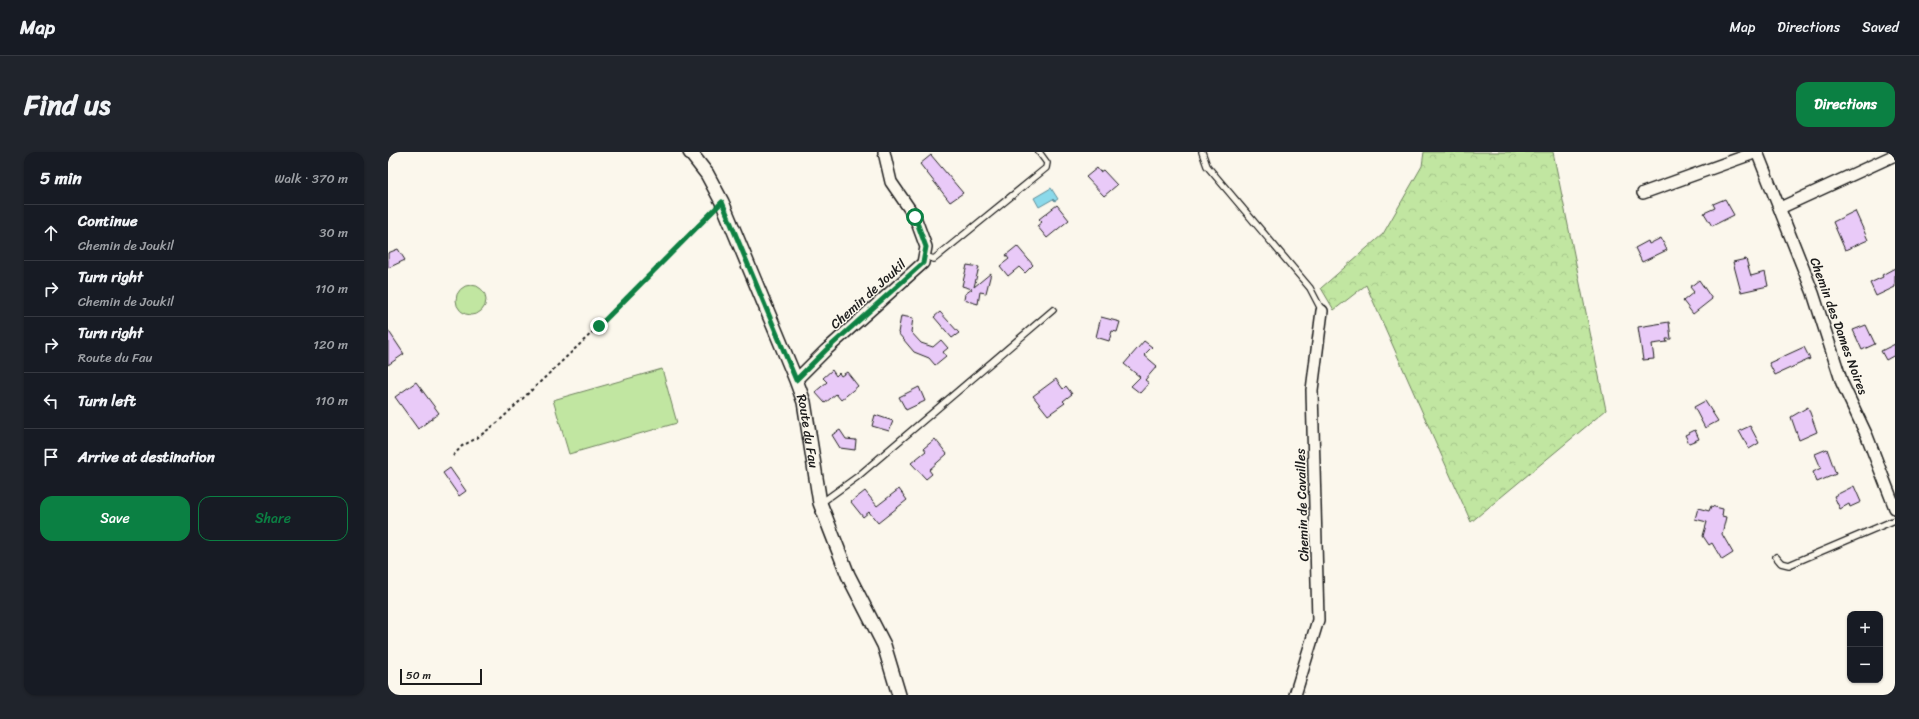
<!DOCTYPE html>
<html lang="en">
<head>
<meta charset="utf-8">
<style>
	:root { --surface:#171b24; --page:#20242c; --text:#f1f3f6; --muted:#9ea1a6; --line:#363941; --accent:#0b8043 }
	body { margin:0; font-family:Sriracha,sans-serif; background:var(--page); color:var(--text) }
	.controls { position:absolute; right:12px; bottom:12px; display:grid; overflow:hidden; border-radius:8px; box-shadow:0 1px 3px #0004 }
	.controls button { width:36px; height:36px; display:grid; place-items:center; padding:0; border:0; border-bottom:1px solid var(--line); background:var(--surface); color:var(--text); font:20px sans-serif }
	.scale { position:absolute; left:12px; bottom:10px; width:82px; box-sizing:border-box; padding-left:4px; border:2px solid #1c1c1c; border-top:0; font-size:11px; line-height:14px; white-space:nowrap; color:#1c1c1c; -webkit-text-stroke:3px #fbf7ec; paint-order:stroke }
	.stop { position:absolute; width:12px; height:12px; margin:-9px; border:3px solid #0b8043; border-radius:50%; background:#fff }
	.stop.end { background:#0b8043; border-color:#fff; box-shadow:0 1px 4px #0008 }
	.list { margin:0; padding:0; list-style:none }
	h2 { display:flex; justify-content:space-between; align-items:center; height:52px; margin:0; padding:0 16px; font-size:17px }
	h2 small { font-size:13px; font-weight:400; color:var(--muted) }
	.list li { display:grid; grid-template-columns:26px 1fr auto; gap:12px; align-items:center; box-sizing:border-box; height:56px; padding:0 16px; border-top:1px solid var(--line) }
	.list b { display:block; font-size:15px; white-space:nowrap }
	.list p { margin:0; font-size:13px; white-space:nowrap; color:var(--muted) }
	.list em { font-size:13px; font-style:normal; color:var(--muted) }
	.actions { display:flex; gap:8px; padding:12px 16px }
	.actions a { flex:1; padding:9px 0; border:1px solid var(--accent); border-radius:12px; text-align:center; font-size:14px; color:var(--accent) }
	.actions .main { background:var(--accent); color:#fff }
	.icon { flex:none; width:22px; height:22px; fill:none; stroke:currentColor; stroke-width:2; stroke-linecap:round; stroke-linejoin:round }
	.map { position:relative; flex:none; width:1507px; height:543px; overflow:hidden; border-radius:12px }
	header { display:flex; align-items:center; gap:24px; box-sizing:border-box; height:56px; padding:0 20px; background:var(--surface); border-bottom:1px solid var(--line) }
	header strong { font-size:19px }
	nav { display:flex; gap:22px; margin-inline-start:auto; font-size:14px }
	.intro { display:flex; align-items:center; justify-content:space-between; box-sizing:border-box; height:96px; padding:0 24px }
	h1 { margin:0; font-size:28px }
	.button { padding:10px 18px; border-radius:12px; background:var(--accent); color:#fff; font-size:14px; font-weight:700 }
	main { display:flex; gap:24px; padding:0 24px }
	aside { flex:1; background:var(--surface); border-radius:12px; box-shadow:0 1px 3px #0004 }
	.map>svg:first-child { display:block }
	.forest { fill:url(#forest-crowns); stroke:#6e815e }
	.pitch { fill:#c1e6a1; stroke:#6e815e }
	.water { fill:#8bd9ea; stroke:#5f8d98 }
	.building { fill:#e9caf8; stroke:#1c1c1c }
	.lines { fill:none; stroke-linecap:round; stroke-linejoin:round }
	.service-casing { stroke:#1c1c1c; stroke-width:8 }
	.minor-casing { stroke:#1c1c1c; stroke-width:14 }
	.tertiary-casing { stroke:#1c1c1c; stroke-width:16 }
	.path { stroke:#1c1c1c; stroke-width:2; stroke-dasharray:3 3; stroke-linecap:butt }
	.service { stroke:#fbf7ec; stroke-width:5.5 }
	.minor { stroke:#fbf7ec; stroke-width:11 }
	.tertiary { stroke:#fbf7ec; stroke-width:13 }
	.route { stroke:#0b8043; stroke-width:5 }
	.labels { text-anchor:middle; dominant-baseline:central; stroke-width:3; stroke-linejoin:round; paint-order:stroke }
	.street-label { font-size:13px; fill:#1c1c1c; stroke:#fbf7ec }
</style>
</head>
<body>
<header>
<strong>Map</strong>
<nav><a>Map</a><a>Directions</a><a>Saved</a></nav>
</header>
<div class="intro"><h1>Find us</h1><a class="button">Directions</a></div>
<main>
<aside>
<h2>5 min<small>Walk · 370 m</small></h2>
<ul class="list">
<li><svg class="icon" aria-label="ahead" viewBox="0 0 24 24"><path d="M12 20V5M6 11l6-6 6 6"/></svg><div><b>Continue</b><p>Chemin de Joukil</p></div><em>30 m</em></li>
<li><svg class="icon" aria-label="right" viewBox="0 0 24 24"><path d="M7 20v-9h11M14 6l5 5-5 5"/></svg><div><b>Turn right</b><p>Chemin de Joukil</p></div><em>110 m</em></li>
<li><svg class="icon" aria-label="right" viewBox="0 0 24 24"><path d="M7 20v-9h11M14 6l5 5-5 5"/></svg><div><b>Turn right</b><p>Route du Fau</p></div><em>120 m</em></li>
<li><svg class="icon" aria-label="left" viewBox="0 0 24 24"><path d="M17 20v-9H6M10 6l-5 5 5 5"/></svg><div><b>Turn left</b></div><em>110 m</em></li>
<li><svg class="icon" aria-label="arrive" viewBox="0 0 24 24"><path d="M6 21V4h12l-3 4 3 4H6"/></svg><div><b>Arrive at destination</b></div></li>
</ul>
<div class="actions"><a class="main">Save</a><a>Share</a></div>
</aside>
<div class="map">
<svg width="1507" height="543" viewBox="0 0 1507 543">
	<defs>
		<pattern id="forest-crowns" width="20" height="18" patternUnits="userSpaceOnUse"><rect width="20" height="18" fill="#c1e6a1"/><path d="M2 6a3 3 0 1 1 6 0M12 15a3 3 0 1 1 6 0" fill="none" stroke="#a5c58a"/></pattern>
	</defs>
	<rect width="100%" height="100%" fill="#fbf7ec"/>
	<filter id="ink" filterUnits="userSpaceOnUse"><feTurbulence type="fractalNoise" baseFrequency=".025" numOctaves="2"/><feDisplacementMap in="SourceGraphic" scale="8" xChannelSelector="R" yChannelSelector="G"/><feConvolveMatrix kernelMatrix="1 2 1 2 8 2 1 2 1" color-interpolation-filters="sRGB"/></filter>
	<g filter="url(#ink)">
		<polygon class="forest" points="1036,0 1165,0 1218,258 1083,370 978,133 946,158 933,136 995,82 1034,14"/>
		<g class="pitch">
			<circle cx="83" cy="148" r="15"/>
			<polygon points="274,217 289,271 181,302 165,248"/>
		</g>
		<polygon class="water" points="663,36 670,47 667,49 665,47 651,55 646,46"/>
		<g class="building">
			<polygon points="543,3 575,41 562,50 532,12"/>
			<polygon points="709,16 712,20 715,18 729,33 716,44 698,25"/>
			<polygon points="1337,47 1346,63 1324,74 1316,61 1327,56 1325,52"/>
			<polygon points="669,53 681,68 659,86 649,74 654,70 651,67"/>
			<polygon points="1467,59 1480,88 1457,98 1445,70"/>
			<polygon points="1273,86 1279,98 1254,110 1247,96 1260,89 1261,92"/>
			<polygon points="629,94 645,113 637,121 631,115 620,124 612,114 621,107 618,103"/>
			<polygon points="10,97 17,108 0,116 0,101"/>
			<polygon points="1358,107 1363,124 1377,120 1380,134 1353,140 1345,110"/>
			<polygon points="579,113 591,115 586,135 603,121 598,141 592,140 590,152 576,148 577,142 584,137 574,134"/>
			<polygon points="1507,116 1507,135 1488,144 1482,131 1495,125 1494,123"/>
			<polygon points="1311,128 1324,147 1305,162 1295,149 1306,140 1302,135"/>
			<polygon points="552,160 571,181 564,186 546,165"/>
			<polygon points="513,164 525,166 523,180 533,191 545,195 553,188 560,196 555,200 558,204 547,213 541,206 526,200 510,181"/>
			<polygon points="713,165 732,170 729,180 724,179 721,189 708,185"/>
			<polygon points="1281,170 1283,187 1278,187 1279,190 1264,192 1266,207 1255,208 1250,175"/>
			<polygon points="1478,173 1487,192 1474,198 1465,178"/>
			<polygon points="0,178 16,202 0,213"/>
			<polygon points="756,189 764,195 756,203 769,214 757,228 761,231 752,241 743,234 752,225 736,212"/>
			<polygon points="1507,192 1507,203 1498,208 1493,199"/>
			<polygon points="1416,195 1422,207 1387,223 1381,211"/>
			<polygon points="444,218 448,224 451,221 453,224 459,220 470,234 453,248 448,242 437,251 427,240 439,230 435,226"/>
			<polygon points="668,227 675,237 678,234 684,242 675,249 677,251 660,263 645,244"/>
			<polygon points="28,230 51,261 30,277 7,245"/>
			<polygon points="531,235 537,249 518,258 511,245"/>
			<polygon points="1317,249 1330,269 1317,276 1306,255"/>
			<polygon points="1420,255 1429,280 1411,288 1403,265"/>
			<polygon points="487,263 505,269 501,279 484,274"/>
			<polygon points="1362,274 1371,291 1361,297 1351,279"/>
			<polygon points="452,278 458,287 468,288 467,298 452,296 444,283"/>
			<polygon points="1307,278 1311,287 1301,291 1297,283"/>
			<polygon points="547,287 559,302 541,318 544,322 538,327 523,311 538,299 536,296"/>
			<polygon points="1439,297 1448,322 1429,330 1425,320 1433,316 1427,302"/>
			<polygon points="62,316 78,339 71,344 55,321"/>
			<polygon points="1466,334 1473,350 1462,355 1461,352 1452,357 1446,344"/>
			<polygon points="511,337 519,348 490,371 481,360 475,365 463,350 477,339 489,354"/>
			<polygon points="1323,354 1335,357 1334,364 1338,365 1334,382 1345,401 1334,408 1324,391 1321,393 1315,384 1319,370 1307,367 1310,356 1321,359"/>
		</g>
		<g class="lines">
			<g class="service-casing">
				<g id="service">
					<polyline points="814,0 819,14 922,136 934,159"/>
					<polyline points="536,104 546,107 658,16 659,11 651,0"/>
					<polyline points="433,351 469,325 665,158"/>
					<polyline points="1388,405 1393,411 1401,413 1507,368"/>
				</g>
			</g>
			<g class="minor-casing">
				<g id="minor">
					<polyline points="1369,0 1425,141 1454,231 1479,284 1507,356"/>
					<polyline points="1255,41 1369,0"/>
					<polyline points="1392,56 1507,3"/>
					<polyline points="408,228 438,198 535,111 538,95 527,65 503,30 496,0"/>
					<polyline points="907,543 930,468 924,238 934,159"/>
				</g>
			</g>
			<g class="tertiary-casing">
				<g id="tertiary">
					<path id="s1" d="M302,0L319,22L334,50L408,228L416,250L432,351L460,423L496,493L511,543"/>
				</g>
			</g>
			<polyline class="path" points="65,304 74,294 89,286 109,271 211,174 326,58"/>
			<use href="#service" class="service"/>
			<use href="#minor" class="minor"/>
			<use href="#tertiary" class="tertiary"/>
		</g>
	</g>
	<g class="lines" filter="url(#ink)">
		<polyline class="route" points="211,174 334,50 408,228 438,198 535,111 538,95 527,65"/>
	</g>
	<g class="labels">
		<g class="street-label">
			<text transform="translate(480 142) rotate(-42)">Chemin de Joukil</text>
			<text transform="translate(1451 174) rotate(70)">Chemin des Dames Noires</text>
			<text stroke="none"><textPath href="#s1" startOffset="305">Route du Fau</textPath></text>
			<text transform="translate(914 353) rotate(-92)">Chemin de Cavailles</text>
		</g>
	</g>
</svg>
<div class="controls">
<button>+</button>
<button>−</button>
</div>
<div class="scale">50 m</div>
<div class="stop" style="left:527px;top:65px"></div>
<div class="stop end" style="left:211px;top:174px"></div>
</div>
</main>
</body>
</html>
